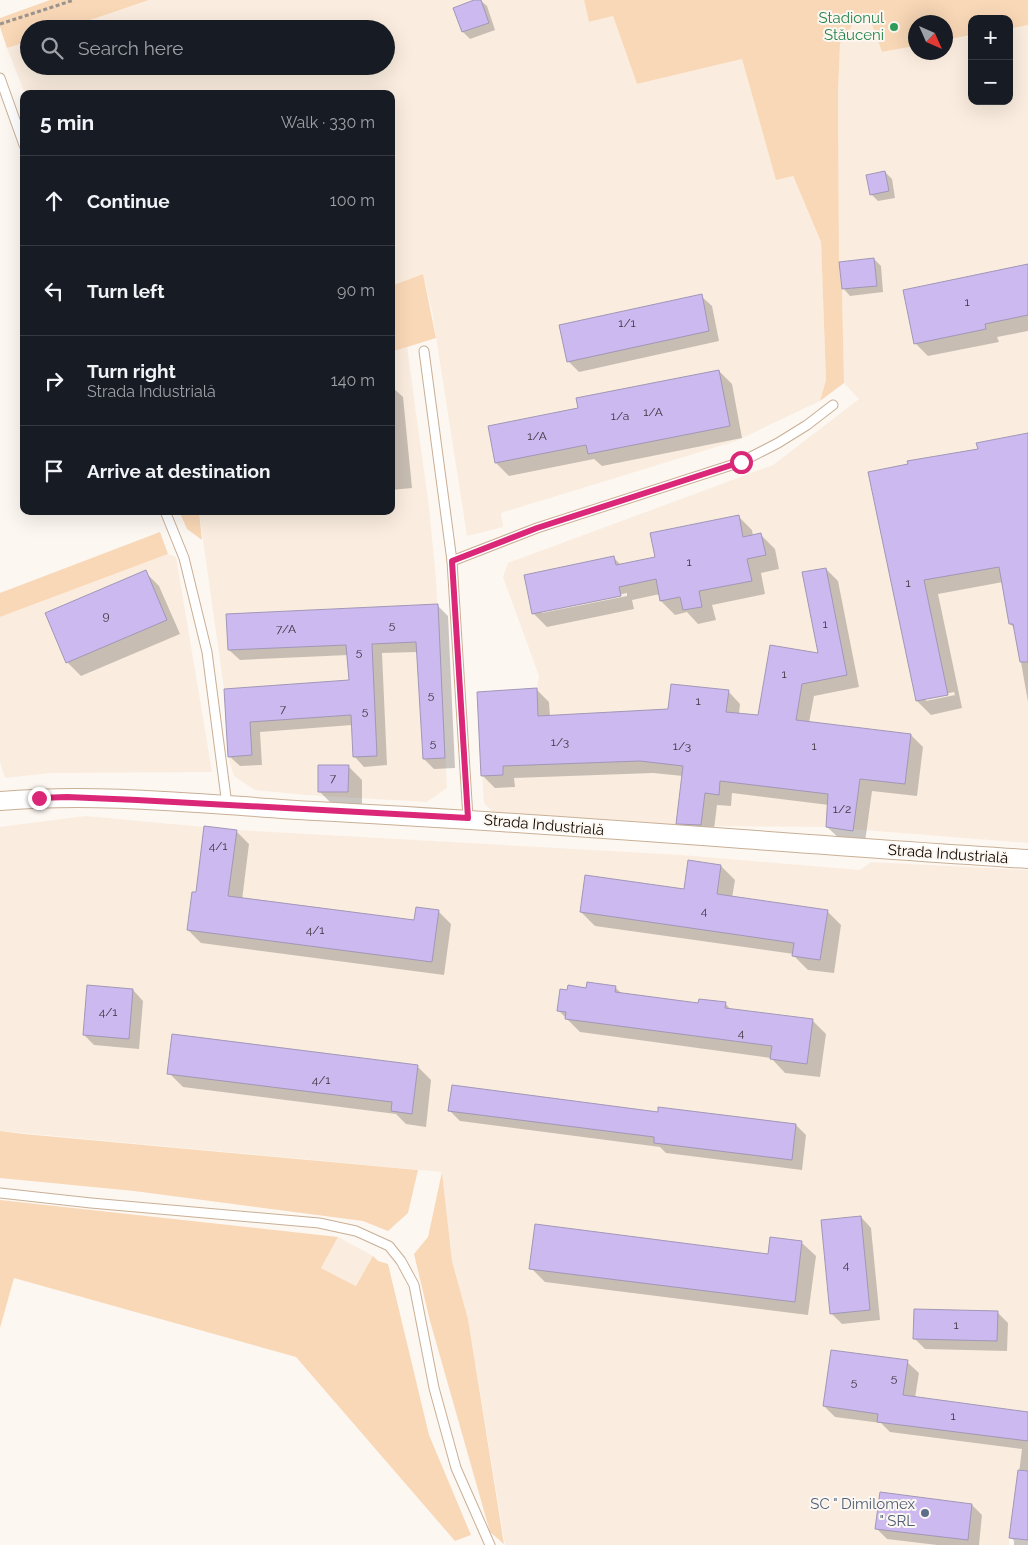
<!DOCTYPE html>
<html lang="en">
<head>
<meta charset="utf-8">
<style>
	:root { --surface:#171b24; --page:#242831; --text:#f1f3f6; --muted:#9ea1a6; --line:#363941 }
	body { margin:0; font-family:Raleway,sans-serif; background:var(--page); color:var(--text) }
	.controls { position:absolute; right:15px; top:15px; display:grid; overflow:hidden; border-radius:10px; box-shadow:0 5px 20px #0002 }
	.controls button { width:45px; height:45px; display:grid; place-items:center; padding:0; border:0; border-bottom:1px solid var(--line); background:var(--surface); color:var(--text); font:25px sans-serif }
	.compass { position:absolute; left:908px; top:15px; width:45px; height:45px; border-radius:50%; background:var(--surface); box-shadow:0 5px 20px #0002; rotate:135deg }
	.stop { position:absolute; width:15px; height:15px; margin:-11px; border:4px solid #db2777; border-radius:50%; background:#fff }
	.stop.end { background:#db2777; border-color:#fff; box-shadow:0 1px 5px #0008 }
	.list { margin:0; padding:0; list-style:none }
	h2 { display:flex; justify-content:space-between; align-items:center; height:65px; margin:0; padding:0 20px; font-size:21px }
	h2 small { font-size:16px; font-weight:400; color:var(--muted) }
	.list li { display:grid; grid-template-columns:32px 1fr auto; gap:15px; align-items:center; box-sizing:border-box; height:90px; padding:0 20px; border-top:1px solid var(--line) }
	.list b { display:block; font-size:19px; white-space:nowrap }
	.list p { margin:0; font-size:16px; white-space:nowrap; color:var(--muted) }
	.list em { font-size:16px; font-style:normal; color:var(--muted) }
	.icon { flex:none; width:28px; height:28px; fill:none; stroke:currentColor; stroke-width:2; stroke-linecap:round; stroke-linejoin:round }
	.map { position:relative; flex:none; width:1028px; height:1545px; overflow:hidden }
	.search { position:absolute; background:var(--surface); box-shadow:0 5px 20px #0002; left:20px; top:20px; width:375px; height:55px; display:flex; align-items:center; gap:12px; box-sizing:border-box; padding:0 18px; border-radius:28px; color:var(--muted); font-size:19px }
	.panel { position:absolute; background:var(--surface); box-shadow:0 5px 20px #0002; left:20px; top:90px; width:375px; height:425px; border-radius:10px }
	.map>svg:first-child { display:block }
	.built { fill:#faeddf }
	.green { fill:#f9d8b7 }
	.shadow { fill:#0003; fill-rule:evenodd }
	.building { fill:#cbb9f0; stroke:#a197b7 }
	.lines { fill:none; stroke-linecap:round; stroke-linejoin:round }
	.service-casing { stroke:#c9af95; stroke-width:11 }
	.minor-casing { stroke:#c9af95; stroke-width:20 }
	.path { stroke:#9c948f; stroke-width:3; stroke-dasharray:4 2.5; stroke-linecap:butt }
	.service { stroke:#fff; stroke-width:9 }
	.minor { stroke:#fff; stroke-width:18 }
	.route { stroke:#db2777; stroke-width:6 }
	.leisure-dot { fill:#2e9e5b; stroke:#fdf7f2; stroke-width:2 }
	.service-dot { fill:#5c6f8a; stroke:#fdf7f2; stroke-width:2 }
	.labels { text-anchor:middle; dominant-baseline:central; stroke-width:4; stroke-linejoin:round; paint-order:stroke }
	.number-label { font-size:12px; fill:#40353e }
	.leisure-label { font-size:15px; fill:#27864d; stroke:#fdf7f2; text-anchor:end }
	.street-label { font-size:15px; fill:#120903; stroke:#fdf7f2 }
	.service-label { font-size:15px; fill:#4e5e75; stroke:#fdf7f2; text-anchor:end }
</style>
</head>
<body>
<div class="map">
<svg width="1028" height="1545" viewBox="0 0 1028 1545">
	<rect width="100%" height="100%" fill="#fdf7f2"/>
	<g class="built">
		<polygon points="149,0 584,0 589,22 613,16 637,84 742,59 776,179 792,175 821,242 826,380 820,401 736,441 501,513 503,527 467,536 432,311 423,274 391,286 391,94 25,94 7,48 29,41 29,66 386,66 386,29 64,29"/>
		<polygon points="869,16 882,52 915,46 916,52 946,52 946,40 972,36 972,101 1009,101 1009,29 1028,25 1028,843 826,827 701,826 493,812 484,803 477,692 537,688 539,676 503,577 508,563 773,465 859,399 844,383 842,289 839,262 838,92 840,44 855,21"/>
		<polygon points="407,347 429,507 436,579 447,788 427,802 306,795 255,790 234,776 228,757 224,689 199,511 391,511 391,352"/>
		<polygon points="168,554 176,557 212,772 51,773 5,778 0,762 0,617"/>
		<polygon points="85,816 237,830 682,855 860,870 871,862 1028,870 1028,1516 1009,1538 1009,1545 505,1545 468,1319 452,1261 442,1172 0,1131 0,827"/>
		<polygon points="338,1237 373,1256 357,1286 321,1268"/>
	</g>
	<g class="green">
		<polygon points="50,0 149,0 64,29 29,29 29,41 7,48 0,27 0,18"/>
		<polygon points="584,0 1028,0 1028,25 1009,29 1009,19 972,19 972,35 946,40 946,22 916,22 915,46 882,52 869,16 855,21 840,44 838,92 839,262 842,289 844,383 820,401 826,380 821,242 793,176 776,180 742,59 637,84 613,16 589,22"/>
		<polygon points="423,274 436,338 391,352 391,286"/>
		<polygon points="179,511 199,511 202,540 187,529"/>
		<polygon points="160,532 168,554 0,617 0,593"/>
		<polygon points="0,1131 24,1134 418,1170 408,1213 388,1231 363,1221 134,1191 0,1178"/>
		<polygon points="442,1172 452,1261 468,1319 504,1544 490,1532 430,1321 414,1254 428,1237"/>
		<polygon points="0,1200 338,1237 321,1268 356,1286 373,1256 378,1261 388,1264 429,1435 471,1535 455,1541 296,1357 14,1278 0,1328"/>
	</g>
	<g class="shadow">
		<polygon points="478,0 480,0 487,6 495,30 470,39 463,32 455,8"/>
		<polygon points="885,172 892,179 895,198 878,201 871,194"/>
		<polygon points="874,259 881,266 883,292 850,296 844,289 841,263"/>
		<polygon points="1028,266 1028,331 997,337 999,342 928,356 915,343"/>
		<polygon points="701,296 712,306 719,341 579,372 568,361"/>
		<polygon points="719,371 732,384 742,438 602,466 594,459 509,476 496,463"/>
		<polygon points="391,386 403,397 412,488 391,490"/>
		<path d="M1028,434V702L1015,628L1010,624L1003,582L938,594L962,708L931,715L917,701L870,473L979,450ZM954,692L955,695L926,701V698Z"/>
		<path d="M738,516L752,530L753,536L761,535L775,549L779,569L761,573L765,594L712,605L716,620L698,624L687,612L675,615L661,601L660,594L632,600L634,609L547,627L533,613L614,558L621,565L656,558ZM627,593V596L542,613V611Z"/>
		<polygon points="826,569 838,581 859,687 814,696 809,723 911,735 923,747 917,796 872,791 865,842 840,839 827,827 829,805 732,793 731,806 717,805 713,837 690,835 677,823 683,776 653,773 514,778 515,787 495,788 482,775 537,690 549,702 550,717 670,710 728,691 740,704 739,714 759,717 820,655"/>
		<polygon points="145,572 159,586 180,634 81,676 67,662"/>
		<polygon points="437,605 448,616 455,768 434,769 424,759 418,652 382,653 387,765 364,767 354,756 352,725 260,732 262,765 240,766 229,756 225,690 350,681 348,655 240,660 229,650"/>
		<polygon points="348,766 362,780 362,806 333,805 319,791"/>
		<polygon points="236,831 249,844 242,900 415,922 438,911 451,924 444,975 201,943 188,930 197,894"/>
		<polygon points="721,866 735,880 732,898 827,911 841,925 834,973 808,970 794,956 794,954 595,926 581,912 685,891"/>
		<polygon points="615,987 622,994 699,1004 725,1003 731,1010 812,1020 826,1034 820,1077 785,1073 771,1058 580,1032 558,1010 587,989"/>
		<polygon points="133,990 143,1001 139,1049 94,1045 84,1035"/>
		<polygon points="417,1066 431,1080 426,1127 406,1124 396,1114 183,1087 169,1073"/>
		<polygon points="450,1111 659,1113 796,1125 806,1135 802,1170 666,1153 660,1147 460,1121"/>
		<polygon points="861,1217 871,1228 880,1320 842,1324 832,1314"/>
		<polygon points="772,1239 802,1243 816,1256 808,1315 545,1282 531,1268 770,1255"/>
		<polygon points="998,1313 1008,1323 1007,1351 925,1349 914,1338"/>
		<polygon points="907,1362 919,1373 915,1398 1028,1413 1028,1545 1014,1545 1014,1541 1011,1537 1022,1449 890,1432 881,1423 835,1417 824,1406"/>
		<polygon points="972,1505 982,1515 979,1545 937,1545 887,1539 876,1528"/>
	</g>
	<g class="building">
		<polygon points="474,0 481,0 489,23 462,32 453,8"/>
		<polygon points="885,171 889,191 870,195 866,175"/>
		<polygon points="874,258 877,286 842,289 839,262"/>
		<polygon points="1028,264 1028,315 985,324 986,329 914,344 903,290"/>
		<polygon points="702,294 709,331 567,362 559,325"/>
		<polygon points="719,370 730,426 588,454 586,445 495,463 488,426 578,408 576,398"/>
		<polygon points="1028,433 1028,662 1020,662 1013,624 1009,624 999,567 924,580 948,695 916,701 868,472 908,464 907,461 978,449 976,443"/>
		<polygon points="739,515 743,537 761,533 766,555 747,559 752,581 699,591 702,607 683,610 680,597 660,601 656,579 619,587 621,596 532,614 524,575 614,556 616,565 655,557 650,533"/>
		<polygon points="826,568 847,675 802,684 796,720 911,734 905,784 860,779 853,831 826,827 828,794 720,781 719,795 705,793 701,825 676,824 683,766 640,761 503,766 503,775 481,776 477,692 537,688 538,716 668,709 671,684 729,690 726,712 758,715 770,645 818,653 802,572"/>
		<polygon points="146,570 167,620 66,663 45,613"/>
		<polygon points="438,604 445,758 423,759 416,642 372,644 377,756 353,757 351,715 250,722 252,755 228,757 224,689 349,680 346,645 228,650 226,614"/>
		<polygon points="318,765 349,765 348,792 318,792"/>
		<polygon points="204,826 237,830 228,896 414,920 416,907 439,910 432,962 187,930 192,892 196,892"/>
		<polygon points="688,860 721,865 717,894 828,910 820,960 792,956 794,943 580,912 585,875 684,889"/>
		<polygon points="587,982 616,986 615,992 698,1003 699,999 726,1002 725,1008 813,1019 807,1064 770,1059 772,1046 565,1019 566,1012 557,1011 560,989 567,990 568,985 586,988"/>
		<polygon points="87,985 133,989 129,1039 83,1035"/>
		<polygon points="172,1034 418,1065 412,1114 391,1111 392,1102 167,1074"/>
		<polygon points="452,1085 658,1112 658,1107 796,1124 792,1160 654,1143 654,1137 448,1111"/>
		<polygon points="861,1216 870,1310 830,1314 821,1220"/>
		<polygon points="535,1224 768,1254 770,1237 802,1241 795,1302 529,1269"/>
		<polygon points="914,1309 998,1311 997,1341 913,1339"/>
		<polygon points="831,1350 908,1360 903,1395 1028,1412 1028,1441 877,1422 878,1414 823,1406"/>
		<polygon points="1018,1470 1028,1471 1028,1540 1009,1538"/>
		<polygon points="880,1492 972,1504 968,1540 875,1529"/>
	</g>
	<g class="lines">
		<g class="service-casing">
			<g id="service">
				<polyline points="0,78 24,145"/>
				<polyline points="424,351 452,561 468,818"/>
				<polyline points="165,511 184,558 207,652 227,805"/>
				<polyline points="452,561 537,528 741,462 778,443 807,425 833,405"/>
				<polyline points="0,1193 91,1203 319,1223 356,1231 389,1246 401,1261 414,1285 434,1388 456,1468 490,1545"/>
			</g>
		</g>
		<g class="minor-casing">
			<path id="minor" d="M0,801C105,792 210,805 315,811C553,823 790,844 1028,859"/>
		</g>
		<polyline class="path" points="0,24 74,0"/>
		<use href="#service" class="service"/>
		<use href="#minor" class="minor"/>
	</g>
	<g class="lines">
		<polyline class="route" points="39,798 67,797 137,800 468,818 452,561 537,528 741,462"/>
	</g>
	<circle class="leisure-dot" cx="894" cy="27" r="5"/>
	<circle class="service-dot" cx="925" cy="1513" r="5"/>
	<g class="labels">
		<g class="number-label">
			<text x="967" y="302">1</text>
			<text x="627" y="323">1/1</text>
			<text x="653" y="412">1/A</text>
			<text x="620" y="416">1/a</text>
			<text x="537" y="436">1/A</text>
			<text x="689" y="562">1</text>
			<text x="908" y="583">1</text>
			<text x="106" y="616">9</text>
			<text x="825" y="624">1</text>
			<text x="392" y="625">5</text>
			<text x="286" y="629">7/A</text>
			<text x="359" y="652">5</text>
			<text x="784" y="674">1</text>
			<text x="431" y="695">5</text>
			<text x="698" y="701">1</text>
			<text x="283" y="709">7</text>
			<text x="365" y="711">5</text>
			<text x="560" y="742">1/3</text>
			<text x="433" y="743">5</text>
			<text x="682" y="746">1/3</text>
			<text x="814" y="746">1</text>
			<text x="333" y="778">7</text>
			<text x="842" y="809">1/2</text>
			<text x="218" y="846">4/1</text>
			<text x="704" y="911">4</text>
			<text x="315" y="930">4/1</text>
			<text x="108" y="1012">4/1</text>
			<text x="741" y="1033">4</text>
			<text x="321" y="1080">4/1</text>
			<text x="846" y="1265">4</text>
			<text x="956" y="1325">1</text>
			<text x="894" y="1378">5</text>
			<text x="854" y="1382">5</text>
			<text x="953" y="1416">1</text>
		</g>
		<g class="leisure-label">
			<text x="884" y="18">Stadionul<tspan x="884" dy="17">Stăuceni</tspan></text>
		</g>
		<g class="street-label">
			<text transform="translate(544 825) rotate(5)">Strada Industrială</text>
			<text transform="translate(948 854) rotate(4)">Strada Industrială</text>
		</g>
		<g class="service-label">
			<text x="915" y="1504">SC " Dimilomex<tspan x="915" dy="17">" SRL</tspan></text>
		</g>
	</g>
</svg>
<div class="controls">
<button>+</button>
<button>−</button>
</div>
<svg class="compass" viewBox="-18 -18 36 36"><path d="M0-13l5 13h-10z" fill="#e53935"/><path d="M0 13l5-13h-10z" fill="#9ea1a6"/></svg>
<div class="stop" style="left:741px;top:462px"></div>
<div class="stop end" style="left:39px;top:798px"></div>
<div class="search"><svg class="icon" aria-label="search" viewBox="0 0 24 24"><circle cx="10" cy="10" r="6"/><path d="M15 15l6 6"/></svg>Search here</div>
<section class="panel">
<h2>5 min<small>Walk · 330 m</small></h2>
<ul class="list">
<li><svg class="icon" aria-label="ahead" viewBox="0 0 24 24"><path d="M12 20V5M6 11l6-6 6 6"/></svg><div><b>Continue</b></div><em>100 m</em></li>
<li><svg class="icon" aria-label="left" viewBox="0 0 24 24"><path d="M17 20v-9H6M10 6l-5 5 5 5"/></svg><div><b>Turn left</b></div><em>90 m</em></li>
<li><svg class="icon" aria-label="right" viewBox="0 0 24 24"><path d="M7 20v-9h11M14 6l5 5-5 5"/></svg><div><b>Turn right</b><p>Strada Industrială</p></div><em>140 m</em></li>
<li><svg class="icon" aria-label="arrive" viewBox="0 0 24 24"><path d="M6 21V4h12l-3 4 3 4H6"/></svg><div><b>Arrive at destination</b></div></li>
</ul>
</section>
</div>
</body>
</html>
